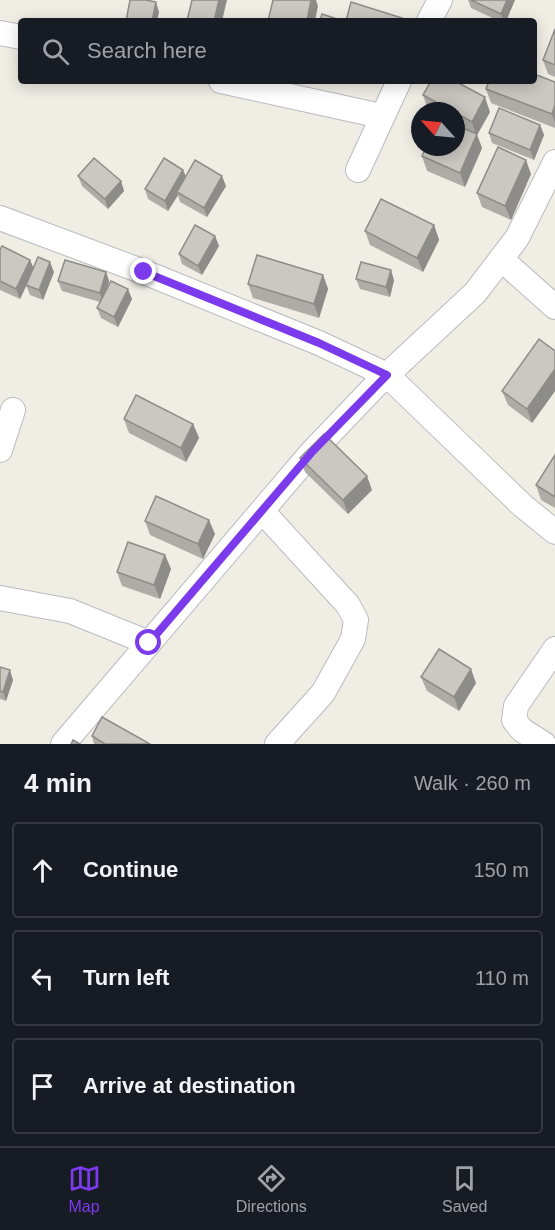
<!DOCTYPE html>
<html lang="en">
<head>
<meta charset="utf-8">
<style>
	:root { --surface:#171b24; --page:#242831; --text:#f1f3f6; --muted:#9ea1a6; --line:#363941; --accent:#7c3aed }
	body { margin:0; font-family:Arial,sans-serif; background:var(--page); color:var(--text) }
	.compass { position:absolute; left:411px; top:102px; width:54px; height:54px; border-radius:50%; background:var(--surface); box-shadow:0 3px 15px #0003; rotate:297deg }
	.stop { position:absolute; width:18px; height:18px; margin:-14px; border:4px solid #7c3aed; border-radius:50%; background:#fff }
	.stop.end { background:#7c3aed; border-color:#fff; box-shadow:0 2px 6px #0008 }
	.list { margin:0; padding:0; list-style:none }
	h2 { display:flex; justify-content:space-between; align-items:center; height:78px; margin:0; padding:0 24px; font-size:26px }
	h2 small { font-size:20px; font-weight:400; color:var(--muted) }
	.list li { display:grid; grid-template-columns:39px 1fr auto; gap:18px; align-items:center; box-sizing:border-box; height:96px; margin:0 12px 12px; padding:0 12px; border:2px solid var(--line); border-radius:6px }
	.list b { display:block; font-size:22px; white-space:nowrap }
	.list em { font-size:20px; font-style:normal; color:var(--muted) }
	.icon { flex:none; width:33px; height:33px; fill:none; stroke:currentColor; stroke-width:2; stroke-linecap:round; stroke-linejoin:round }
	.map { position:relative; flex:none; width:555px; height:744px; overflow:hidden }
	.search { position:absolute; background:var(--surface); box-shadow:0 3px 15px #0003; left:18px; right:18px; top:18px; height:66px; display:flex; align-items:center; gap:15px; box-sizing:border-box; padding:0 21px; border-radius:6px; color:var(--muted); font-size:22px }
	.sheet { height:402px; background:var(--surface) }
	nav { display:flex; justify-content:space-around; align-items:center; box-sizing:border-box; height:84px; border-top:2px solid var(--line); background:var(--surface); font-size:16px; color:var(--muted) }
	nav a { display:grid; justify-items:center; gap:3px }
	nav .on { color:var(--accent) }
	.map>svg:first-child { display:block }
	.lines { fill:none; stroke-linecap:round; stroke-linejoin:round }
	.minor-casing { stroke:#b8bbbf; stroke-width:26 }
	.minor { stroke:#fff; stroke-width:24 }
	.wall { fill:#afaca7 }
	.shaded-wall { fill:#8e8c88 }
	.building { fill:#cbc8c2; stroke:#8e8c88; stroke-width:1.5 }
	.route { stroke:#7c3aed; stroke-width:8 }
</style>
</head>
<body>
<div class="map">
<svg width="555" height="744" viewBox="0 0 555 744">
	<rect width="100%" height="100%" fill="#f0ede5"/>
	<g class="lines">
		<g class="minor-casing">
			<g id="minor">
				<polyline points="429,21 440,0"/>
				<polyline points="0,33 21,37"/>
				<polyline points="221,81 381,116"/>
				<polyline points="358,170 399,81"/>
				<polyline points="0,218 144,272 319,343 387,375 523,506 555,532"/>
				<polyline points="501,259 555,307"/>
				<polyline points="0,450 13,410"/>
				<polyline points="262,511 348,605 356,620 353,639 323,693 277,744"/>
				<polyline points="0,598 70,611 149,643"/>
				<polyline points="63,744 312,452 376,385 475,293 517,238 555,162"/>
				<polyline points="544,744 522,730 514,720 516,706 555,649"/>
			</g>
		</g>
		<use href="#minor" class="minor"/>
	</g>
	<g class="wall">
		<polygon points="468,0 515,0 506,21 499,21 471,8"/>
		<polygon points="555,29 555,77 548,74 543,60"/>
		<polygon points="555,82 555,128 491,103 486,89"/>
		<polygon points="423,95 490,112 477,135 482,148 465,187 427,171 422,156 456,147 456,111 431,111 428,110"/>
		<polygon points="540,125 544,135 534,160 492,143 489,133"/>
		<polygon points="183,170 186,177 226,186 207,217 180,202 178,195 168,211 148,199 145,189"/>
		<polygon points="531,174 511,220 482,207 477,193"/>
		<polygon points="78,176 121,181 124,191 108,209 82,186"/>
		<polygon points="434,225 439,240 423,272 370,245 365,231"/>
		<polygon points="215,236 219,246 202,275 182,264 179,254"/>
		<polygon points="0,250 30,260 33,268 54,272 43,300 30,295 26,285 28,282 20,299 0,290"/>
		<polygon points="106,272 109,281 108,287 132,299 118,327 101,318 97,308 100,302 62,291 58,281"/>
		<polygon points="323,275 328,289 319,318 253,298 248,284"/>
		<polygon points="356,279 394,280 390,297 360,289"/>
		<polygon points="555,351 555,391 532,423 508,405 502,391"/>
		<polygon points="124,419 193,424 199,438 186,462 129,433"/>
		<polygon points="555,455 555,508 541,500 536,485"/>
		<polygon points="300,458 372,490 348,514 305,472"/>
		<polygon points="145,521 215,534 203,559 150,535"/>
		<polygon points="165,555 171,569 160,599 122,586 117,572"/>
		<polygon points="0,667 13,680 6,701 0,699"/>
		<polygon points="421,677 476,683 459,711 427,691"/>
		<polygon points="92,736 150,744 94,744"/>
	</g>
	<g class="shaded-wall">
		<polygon points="219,0 227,0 222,21 214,21"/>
		<polygon points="311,0 316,0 318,6 315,21 307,21"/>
		<polygon points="507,0 515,0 506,21 504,21 501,14"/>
		<polygon points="156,2 159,12 157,21 152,21"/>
		<polygon points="485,97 490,112 477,135 482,148 465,187 460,173 476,135 472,122"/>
		<polygon points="555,105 555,123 552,114"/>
		<polygon points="540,125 544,135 534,160 530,150"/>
		<polygon points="526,160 531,174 511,220 505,206"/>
		<polygon points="183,170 187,179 177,192 178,195 168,211 165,201"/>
		<polygon points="222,176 226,186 207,217 204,208"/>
		<polygon points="121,181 124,191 108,209 105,199"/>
		<polygon points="434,225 439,240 423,272 417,258"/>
		<polygon points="215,236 219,246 202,275 198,266"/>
		<polygon points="30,260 34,269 20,299 16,289"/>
		<polygon points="50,262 54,272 43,300 39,290"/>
		<polygon points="391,270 394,280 390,297 386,287"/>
		<polygon points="106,272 109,281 103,303 100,293"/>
		<polygon points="323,275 328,289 319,318 314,304"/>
		<polygon points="128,289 132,299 118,327 114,317"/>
		<polygon points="555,369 555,391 532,423 527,409"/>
		<polygon points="193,424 199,438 186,462 181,448"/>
		<polygon points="367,476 372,490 348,514 343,500"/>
		<polygon points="209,520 215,534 203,559 198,544"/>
		<polygon points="165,555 171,569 160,599 154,585"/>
		<polygon points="471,669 476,683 459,711 454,697"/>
		<polygon points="10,670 13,680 6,701 3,692"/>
	</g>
	<g class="building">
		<polygon points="130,0 146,0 156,2 152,21 126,21"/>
		<polygon points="192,0 219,0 214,21 187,21"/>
		<polygon points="273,0 311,0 307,21 268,21"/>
		<polygon points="471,0 507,0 501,14"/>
		<polygon points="351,2 405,19 404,21 346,21"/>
		<polygon points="322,14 340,20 340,21 320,21"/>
		<polygon points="555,29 555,65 543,60"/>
		<polygon points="534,74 555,82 555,105 552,114 486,89 489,81 534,81"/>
		<polygon points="431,81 455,81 485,97 472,122 456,113 456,111 452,111 423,95"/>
		<polygon points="499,108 540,125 530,150 489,133"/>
		<polygon points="456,125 477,134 460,173 422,156 426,147 456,147"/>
		<polygon points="498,147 526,160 505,206 477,193"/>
		<polygon points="94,158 121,181 105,199 78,176"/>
		<polygon points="164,158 183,170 165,201 145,189"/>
		<polygon points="195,160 222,176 204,208 177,192"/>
		<polygon points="381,199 434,225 417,258 365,231"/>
		<polygon points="195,225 215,236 198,266 179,254"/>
		<polygon points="2,246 30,260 16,289 0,281 0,250"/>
		<polygon points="257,255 323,275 314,304 248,284"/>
		<polygon points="38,257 50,262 39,290 26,285"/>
		<polygon points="65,260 106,272 100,293 58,281"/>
		<polygon points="361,262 391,270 386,287 356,279"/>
		<polygon points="111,281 128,289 114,317 97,308"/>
		<polygon points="539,339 555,351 555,369 527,409 502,391"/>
		<polygon points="136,395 193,424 181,448 124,419"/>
		<polygon points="324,434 367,476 343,500 300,458"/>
		<polygon points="555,455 555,497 536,485"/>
		<polygon points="156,496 209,520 198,544 145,521"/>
		<polygon points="128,542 165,555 154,585 117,572"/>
		<polygon points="439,649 471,669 454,697 421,677"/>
		<polygon points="0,667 10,670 3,692 0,691"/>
		<polygon points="102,717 150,744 105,744 92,736"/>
		<polygon points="73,740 80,744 71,744"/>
	</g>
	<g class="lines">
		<polyline class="route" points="144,272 319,343 387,375 312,452 149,643"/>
	</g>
</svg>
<svg class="compass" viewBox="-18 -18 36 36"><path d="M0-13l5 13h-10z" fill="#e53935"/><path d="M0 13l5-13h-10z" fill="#9ea1a6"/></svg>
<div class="stop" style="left:149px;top:643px"></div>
<div class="stop end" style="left:144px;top:272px"></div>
<div class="search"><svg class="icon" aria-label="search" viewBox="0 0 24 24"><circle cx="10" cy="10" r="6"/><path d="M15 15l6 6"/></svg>Search here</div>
</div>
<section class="sheet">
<h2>4 min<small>Walk · 260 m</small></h2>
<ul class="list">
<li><svg class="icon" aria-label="ahead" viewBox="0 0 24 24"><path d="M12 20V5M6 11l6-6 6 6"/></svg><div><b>Continue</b></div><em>150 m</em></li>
<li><svg class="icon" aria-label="left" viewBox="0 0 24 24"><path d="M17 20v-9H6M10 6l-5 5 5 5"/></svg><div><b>Turn left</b></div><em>110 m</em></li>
<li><svg class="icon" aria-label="arrive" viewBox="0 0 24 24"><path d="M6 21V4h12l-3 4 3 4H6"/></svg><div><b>Arrive at destination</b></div></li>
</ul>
</section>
<nav>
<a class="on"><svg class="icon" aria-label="map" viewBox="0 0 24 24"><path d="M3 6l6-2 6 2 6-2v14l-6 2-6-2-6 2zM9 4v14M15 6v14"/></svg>Map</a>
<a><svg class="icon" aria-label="directions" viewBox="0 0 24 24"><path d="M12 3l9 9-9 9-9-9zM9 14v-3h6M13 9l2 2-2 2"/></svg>Directions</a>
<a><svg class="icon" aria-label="saved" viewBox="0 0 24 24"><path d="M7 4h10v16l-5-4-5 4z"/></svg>Saved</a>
</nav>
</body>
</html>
